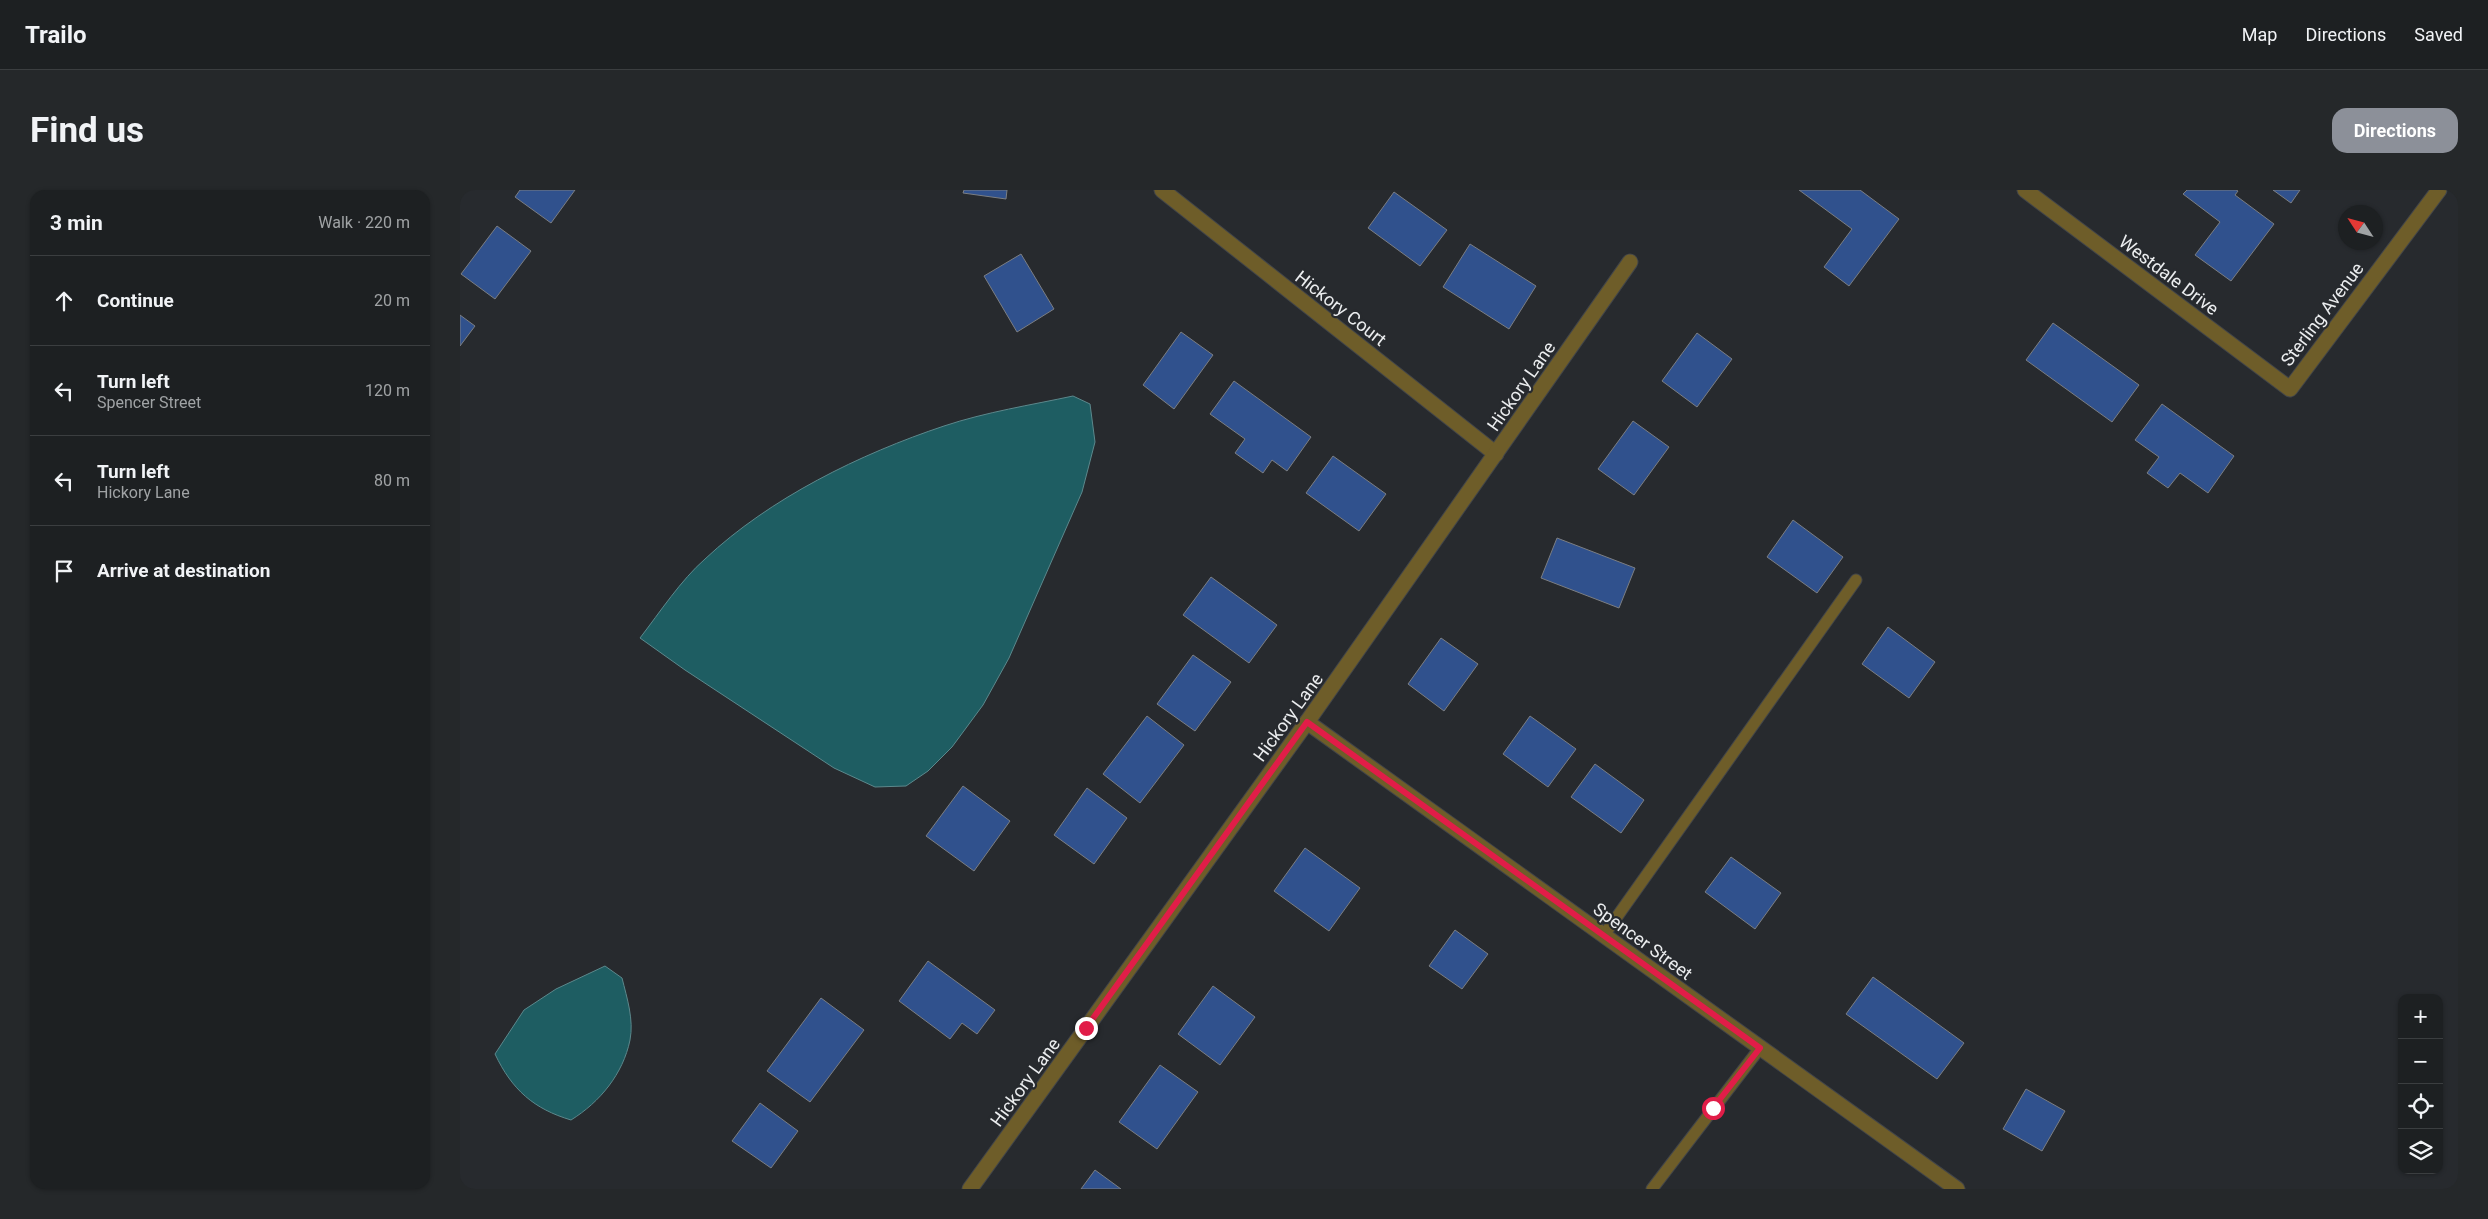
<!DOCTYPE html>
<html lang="en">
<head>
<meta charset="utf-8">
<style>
	:root { --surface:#1d2022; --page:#25282a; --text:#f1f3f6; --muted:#a0a3a5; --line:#3b3e40; --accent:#8c9099 }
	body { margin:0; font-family:Roboto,sans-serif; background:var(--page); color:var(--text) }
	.controls { position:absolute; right:15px; bottom:15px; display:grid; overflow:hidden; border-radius:10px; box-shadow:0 1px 4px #0004 }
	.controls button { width:45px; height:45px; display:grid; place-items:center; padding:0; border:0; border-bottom:1px solid var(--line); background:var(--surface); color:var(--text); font:25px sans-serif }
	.compass { position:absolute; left:1878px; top:15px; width:45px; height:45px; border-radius:50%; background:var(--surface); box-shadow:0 1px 4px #0004; rotate:306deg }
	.stop { position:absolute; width:15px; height:15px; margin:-11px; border:4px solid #e11d48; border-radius:50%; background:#fff }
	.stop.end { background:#e11d48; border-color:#fff; box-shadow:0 1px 5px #0008 }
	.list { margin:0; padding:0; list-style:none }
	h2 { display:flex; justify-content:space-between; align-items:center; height:65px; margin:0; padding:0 20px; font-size:21px }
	h2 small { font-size:16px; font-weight:400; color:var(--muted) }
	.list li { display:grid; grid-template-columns:32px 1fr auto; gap:15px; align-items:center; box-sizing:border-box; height:90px; padding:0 20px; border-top:1px solid var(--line) }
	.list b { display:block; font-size:19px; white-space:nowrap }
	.list p { margin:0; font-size:16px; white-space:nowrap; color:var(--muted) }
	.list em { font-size:16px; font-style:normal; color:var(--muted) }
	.icon { flex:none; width:28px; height:28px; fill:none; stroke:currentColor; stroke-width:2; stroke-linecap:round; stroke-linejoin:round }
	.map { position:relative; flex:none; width:1998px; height:999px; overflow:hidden; border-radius:15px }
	header { display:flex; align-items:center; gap:30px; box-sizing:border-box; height:70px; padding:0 25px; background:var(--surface); border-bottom:1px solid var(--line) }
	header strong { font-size:24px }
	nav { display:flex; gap:28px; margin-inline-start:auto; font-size:18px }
	.intro { display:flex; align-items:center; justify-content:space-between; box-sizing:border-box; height:120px; padding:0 30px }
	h1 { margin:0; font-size:35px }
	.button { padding:12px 22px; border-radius:15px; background:var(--accent); color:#fff; font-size:18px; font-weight:700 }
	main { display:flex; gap:30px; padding:0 30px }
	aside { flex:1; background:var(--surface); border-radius:15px; box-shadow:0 1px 4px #0004 }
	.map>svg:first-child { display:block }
	.water { fill:#1e5d62; stroke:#5c888c }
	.building { fill:#30518d; stroke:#7b7e83 }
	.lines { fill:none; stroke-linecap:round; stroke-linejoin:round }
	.lane-casing { stroke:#424549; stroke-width:13 }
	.street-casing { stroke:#424549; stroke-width:17 }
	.lane { stroke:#6e5d29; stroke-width:11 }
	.street { stroke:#6e5d29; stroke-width:15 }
	.route { stroke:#e11d48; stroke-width:6 }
	.labels { text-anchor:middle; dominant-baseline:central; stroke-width:4.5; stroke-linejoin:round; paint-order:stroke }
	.street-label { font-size:18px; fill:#ebedef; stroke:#272a2e }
</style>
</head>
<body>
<header>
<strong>Trailo</strong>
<nav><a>Map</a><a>Directions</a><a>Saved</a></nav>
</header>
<div class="intro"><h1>Find us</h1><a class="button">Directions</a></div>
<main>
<aside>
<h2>3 min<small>Walk · 220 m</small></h2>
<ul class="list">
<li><svg class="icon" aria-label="ahead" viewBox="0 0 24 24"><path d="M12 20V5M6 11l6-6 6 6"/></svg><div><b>Continue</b></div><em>20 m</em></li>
<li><svg class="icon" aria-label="left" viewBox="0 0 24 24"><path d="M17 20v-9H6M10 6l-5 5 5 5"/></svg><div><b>Turn left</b><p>Spencer Street</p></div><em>120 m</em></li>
<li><svg class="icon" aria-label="left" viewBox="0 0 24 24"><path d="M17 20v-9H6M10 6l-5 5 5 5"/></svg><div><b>Turn left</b><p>Hickory Lane</p></div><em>80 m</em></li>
<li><svg class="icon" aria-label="arrive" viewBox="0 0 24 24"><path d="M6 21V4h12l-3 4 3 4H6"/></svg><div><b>Arrive at destination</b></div></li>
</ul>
</aside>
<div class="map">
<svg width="1998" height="999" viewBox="0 0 1998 999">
	<rect width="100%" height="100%" fill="#272a2e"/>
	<g class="water">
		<path d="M613,206L630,214L635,252L622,302L549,468L523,515L492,557L468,581L446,596L415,597L374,578L225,480L180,448C200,422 221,390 245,369C310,308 400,264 484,236C526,222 571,215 613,206Z"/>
		<path d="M145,776L162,788C167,808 174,830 170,850C163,884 140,912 111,930C74,919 52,900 35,864L64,820L96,799Z"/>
	</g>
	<g class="building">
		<polygon points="60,0 115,0 91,33 55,7"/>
		<polygon points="504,0 547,0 546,9 503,3"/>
		<polygon points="1339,0 1400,0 1439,29 1389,96 1364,77 1392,39"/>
		<polygon points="1727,0 1776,0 1778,1 1775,5 1814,34 1771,91 1735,65 1760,32 1723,4"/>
		<polygon points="1813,0 1840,0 1831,13"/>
		<polygon points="934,2 987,40 960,76 908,38"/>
		<polygon points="37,36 71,61 35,109 1,84"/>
		<polygon points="1010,54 1076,96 1049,139 983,97"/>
		<polygon points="561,64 594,119 557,142 524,86"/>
		<polygon points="0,125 15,136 0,156"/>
		<polygon points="1593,133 1679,195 1652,232 1566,170"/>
		<polygon points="721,142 753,165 714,219 683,195"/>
		<polygon points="1237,143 1272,169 1237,217 1202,191"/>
		<polygon points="774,191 851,247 827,281 812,270 803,283 775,263 785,249 750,224"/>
		<polygon points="1702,214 1774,266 1748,303 1720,283 1708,298 1687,283 1699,267 1675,250"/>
		<polygon points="1173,231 1209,257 1174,305 1138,279"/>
		<polygon points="873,266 926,304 899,341 846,303"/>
		<polygon points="1333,330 1383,367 1357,403 1307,367"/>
		<polygon points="1097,348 1175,378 1159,418 1081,388"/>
		<polygon points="751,387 817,435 789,473 723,425"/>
		<polygon points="1428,437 1475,472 1449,508 1402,474"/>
		<polygon points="981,448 1018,474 984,521 948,494"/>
		<polygon points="733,465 771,492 735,541 697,514"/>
		<polygon points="687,526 724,555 680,613 643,584"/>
		<polygon points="1070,526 1116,559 1088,597 1043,564"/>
		<polygon points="1135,574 1184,610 1161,643 1111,607"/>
		<polygon points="503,596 550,631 514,681 466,646"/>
		<polygon points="627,598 667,628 634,674 594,645"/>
		<polygon points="845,658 900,698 869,741 814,701"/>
		<polygon points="1271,667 1321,703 1295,739 1245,702"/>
		<polygon points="995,740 1028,764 1002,799 969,776"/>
		<polygon points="468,771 535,820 517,844 502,833 490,849 439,811"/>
		<polygon points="1413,787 1504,853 1477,889 1386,824"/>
		<polygon points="753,796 795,827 760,875 718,844"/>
		<polygon points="361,808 404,840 350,912 307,881"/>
		<polygon points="700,875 738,902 697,959 659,932"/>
		<polygon points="1566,899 1605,921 1582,961 1543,939"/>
		<polygon points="300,913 338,941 311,978 272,951"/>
		<polygon points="635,980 661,999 621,999"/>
	</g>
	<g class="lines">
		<g class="lane-casing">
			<g id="lane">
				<polyline points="1144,745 1396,390"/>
				<polyline points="1192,999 1300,858"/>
			</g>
		</g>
		<g class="street-casing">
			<g id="street">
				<polyline points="702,0 1036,264"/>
				<polyline points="1565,0 1830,199 1979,0"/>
				<polyline points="847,532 1497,999"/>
				<polyline points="510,999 847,532 1170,72"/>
			</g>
		</g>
		<use href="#lane" class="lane"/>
		<use href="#street" class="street"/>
	</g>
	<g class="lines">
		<polyline class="route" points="626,838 847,532 1300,858 1253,918"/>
	</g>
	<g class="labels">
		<g class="street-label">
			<text transform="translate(1709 85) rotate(37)">Westdale Drive</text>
			<text transform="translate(881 118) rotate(38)">Hickory Court</text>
			<text transform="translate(1862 124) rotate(-53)">Sterling Avenue</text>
			<text transform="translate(1061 196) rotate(-55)">Hickory Lane</text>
			<text transform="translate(828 527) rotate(-54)">Hickory Lane</text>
			<text transform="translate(1183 751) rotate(36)">Spencer Street</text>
			<text transform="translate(565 892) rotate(-54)">Hickory Lane</text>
		</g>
	</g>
</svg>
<div class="controls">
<button>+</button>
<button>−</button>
<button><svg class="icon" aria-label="locate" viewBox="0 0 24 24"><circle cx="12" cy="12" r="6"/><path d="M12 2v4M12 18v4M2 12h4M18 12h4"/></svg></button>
<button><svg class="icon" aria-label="layers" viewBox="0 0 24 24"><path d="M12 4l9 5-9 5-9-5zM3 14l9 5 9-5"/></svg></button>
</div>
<svg class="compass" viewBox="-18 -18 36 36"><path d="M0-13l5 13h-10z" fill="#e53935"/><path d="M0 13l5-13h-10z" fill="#a0a3a5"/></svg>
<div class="stop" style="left:1253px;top:918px"></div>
<div class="stop end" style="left:626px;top:838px"></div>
</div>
</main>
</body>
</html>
